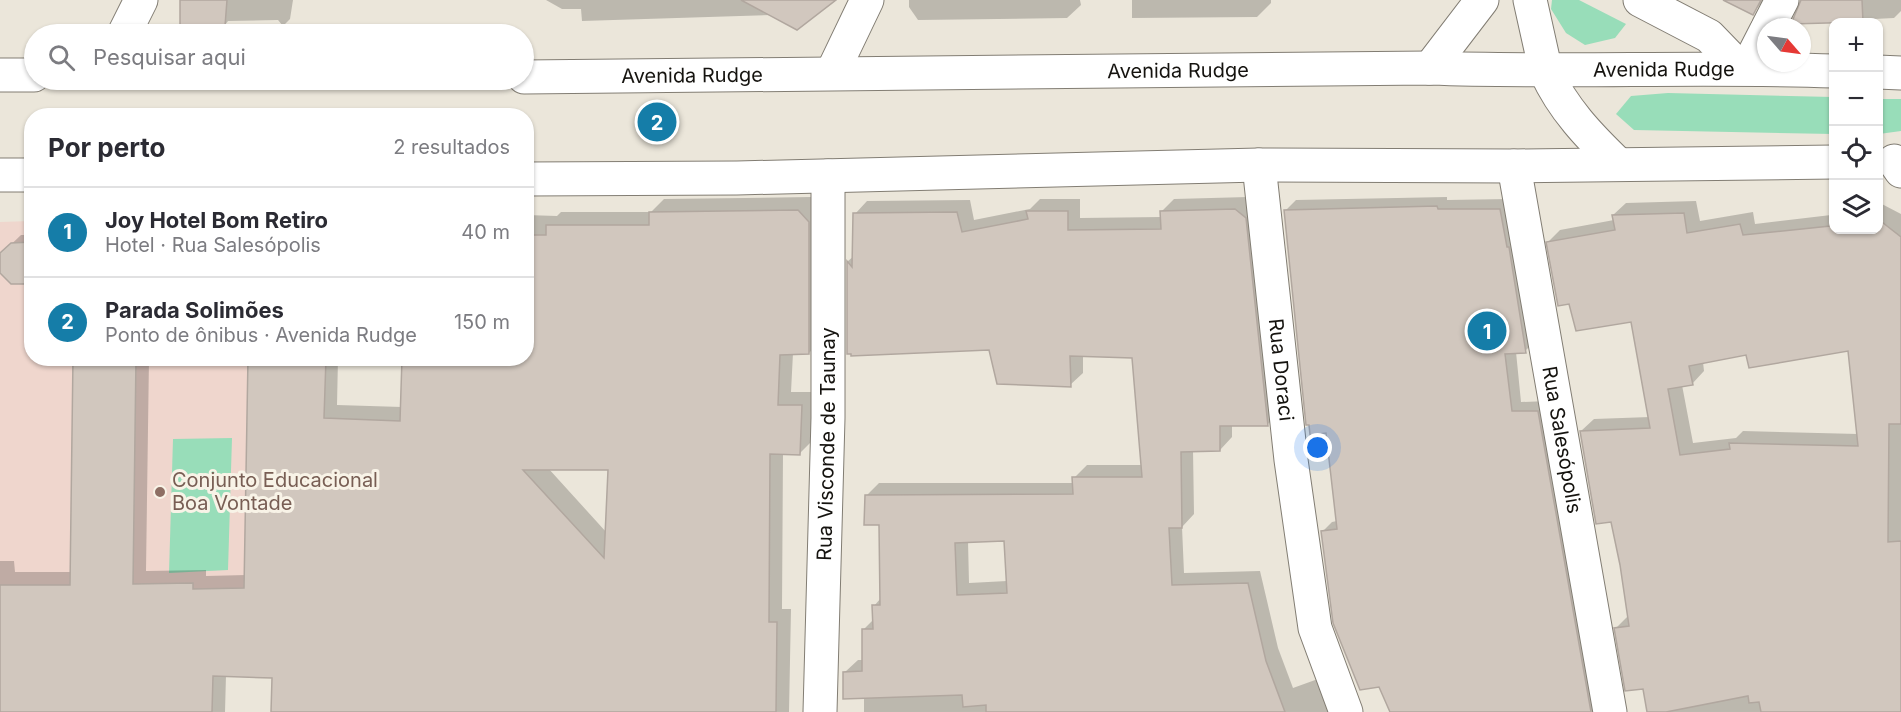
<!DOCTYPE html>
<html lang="pt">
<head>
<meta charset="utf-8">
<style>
	:root { --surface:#fff; --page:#f7f7f7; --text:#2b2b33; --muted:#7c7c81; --line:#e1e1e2; --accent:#157da8 }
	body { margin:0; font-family:Inter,sans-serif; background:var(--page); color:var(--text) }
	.controls { position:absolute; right:18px; top:18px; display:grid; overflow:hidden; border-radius:12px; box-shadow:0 2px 4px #0004 }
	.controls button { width:54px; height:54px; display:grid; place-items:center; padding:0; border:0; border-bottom:2px solid var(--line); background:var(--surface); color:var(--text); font:30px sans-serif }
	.compass { position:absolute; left:1757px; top:18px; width:54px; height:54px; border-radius:50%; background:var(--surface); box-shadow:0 2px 4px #0004; rotate:118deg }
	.you { position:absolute; left:1318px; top:448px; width:21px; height:21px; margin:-15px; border:4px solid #fff; border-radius:50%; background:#1a73e8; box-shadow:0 0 0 9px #1a73e833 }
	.badge { display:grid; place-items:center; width:39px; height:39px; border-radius:50%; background:var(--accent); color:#fff; font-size:20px; font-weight:700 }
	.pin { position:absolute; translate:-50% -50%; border:3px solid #fff; box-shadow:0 2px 6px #0006 }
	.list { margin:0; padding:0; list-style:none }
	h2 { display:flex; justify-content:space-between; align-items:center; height:78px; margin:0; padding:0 24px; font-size:26px }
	h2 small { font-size:20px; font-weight:400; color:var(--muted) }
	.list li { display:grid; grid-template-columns:39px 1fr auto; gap:18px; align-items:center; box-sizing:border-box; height:90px; padding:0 24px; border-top:2px solid var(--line) }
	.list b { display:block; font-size:22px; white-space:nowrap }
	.list p { margin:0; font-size:20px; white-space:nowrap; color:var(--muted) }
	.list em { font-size:20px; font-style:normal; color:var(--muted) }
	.icon { flex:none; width:33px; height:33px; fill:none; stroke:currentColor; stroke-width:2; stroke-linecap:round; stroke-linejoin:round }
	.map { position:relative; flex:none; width:1901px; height:712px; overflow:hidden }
	.search { position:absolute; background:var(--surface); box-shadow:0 2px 4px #0004; left:24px; top:24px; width:510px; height:66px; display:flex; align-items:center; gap:15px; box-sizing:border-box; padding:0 21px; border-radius:33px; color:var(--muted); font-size:22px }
	.panel { position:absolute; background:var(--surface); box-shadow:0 2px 4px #0004; left:24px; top:108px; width:510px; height:258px; border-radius:24px }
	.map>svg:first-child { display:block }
	.education { fill:#efd6cd }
	.green { fill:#98ddb9 }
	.shadow { fill:#0003; fill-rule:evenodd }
	.building { fill:#d1c7be; stroke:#b1a79f; stroke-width:1.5; fill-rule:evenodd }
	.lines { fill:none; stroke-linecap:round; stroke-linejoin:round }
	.minor-casing { stroke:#827d73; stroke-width:35 }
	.tertiary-casing { stroke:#827d73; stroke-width:35 }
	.secondary-casing { stroke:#827d73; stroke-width:35 }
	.primary-casing { stroke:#827d73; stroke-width:35 }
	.trunk-casing { stroke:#827d73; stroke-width:35 }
	.minor { stroke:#fff; stroke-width:33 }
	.tertiary { stroke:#fff; stroke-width:33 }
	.secondary { stroke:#fff; stroke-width:33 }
	.primary { stroke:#fff; stroke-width:33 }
	.trunk { stroke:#fff; stroke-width:33 }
	.education-dot { fill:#8d6e63; stroke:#f8f3e7; stroke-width:2 }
	.labels { text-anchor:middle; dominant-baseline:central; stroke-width:6; stroke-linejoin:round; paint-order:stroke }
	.street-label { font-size:20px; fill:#15130f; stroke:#f8f3e7 }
	.education-label { font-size:20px; fill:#785e54; stroke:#f8f3e7; text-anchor:start }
</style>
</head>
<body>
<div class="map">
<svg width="1901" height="712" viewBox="0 0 1901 712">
	<rect width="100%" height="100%" fill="#ebe6da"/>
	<polygon class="education" points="31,221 32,358 324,359 317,631 0,626 0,222"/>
	<g class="green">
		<polygon points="1552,0 1579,0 1626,24 1615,38 1585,45 1566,33 1551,9"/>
		<polygon points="1668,93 1833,97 1833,134 1634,130 1616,114 1631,96"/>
		<polygon points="1879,99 1901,99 1901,131 1879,134"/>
		<polygon points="232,438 228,570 169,573 173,439"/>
	</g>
	<g class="shadow">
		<polygon points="181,0 293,0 290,19 283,26 278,20 228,21 225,25"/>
		<polygon points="546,0 830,0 772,15 582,21 581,9 562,9"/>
		<polygon points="909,0 1080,0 1081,5 1067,18 918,20 909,7"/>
		<polygon points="1132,0 1271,0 1271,3 1257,17 1132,18"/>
		<polygon points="1726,0 1764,0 1753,13"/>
		<polygon points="1802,0 1901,0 1901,11 1894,18 1793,23"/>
		<path d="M812,197L822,339L809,353H793L791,392H815L813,440L799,454L783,453L782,609H791L789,712H273L274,677L226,675L225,712H0V561H14L15,572H72L75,358H149L146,571L206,570V576L246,575L249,358H338L337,405L402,407L526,358V215L557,216L561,212H651L664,199ZM548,468H609L607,533Z"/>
		<path d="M1248,197L1280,412L1268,424L1232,425V437L1220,450H1193L1194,514L1182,527L1184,573L1260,571L1278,648L1293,688L1329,675L1345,712H864V697L845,672L858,660H863V630L874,619V606L881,598L880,524L866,496L879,483H1074V478L1087,465H1143L1133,357L1083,355V373L1070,385L991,348L848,352V261L854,256L855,214L867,201L970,200L974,220L1030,209L1040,199H1080V218L1162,217L1161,212L1174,199ZM1005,539L1007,581L969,583L968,541Z"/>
		<polygon points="1447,197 1447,200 1509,199 1535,341 1525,351 1516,352 1521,402 1548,401 1603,712 1391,712 1322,532 1332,522 1337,521 1328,432 1286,210 1296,200"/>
		<path d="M1696,201L1700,221L1753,212L1755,224L1831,215L1834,206V230H1878V202L1901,214V712H1648L1643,688L1616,628L1629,615L1622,565L1612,520L1581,431L1594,419L1650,417L1632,320L1570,302L1548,242L1560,230L1614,220L1613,215L1626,203ZM1850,350L1858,434L1743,431L1736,438L1693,443L1682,385L1692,384L1704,371L1703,362L1747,354Z"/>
		<polygon points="21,235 32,235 32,280 0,271 0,255"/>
	</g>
	<g class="building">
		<polygon points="180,0 227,0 225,26 180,26"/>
		<polygon points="741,0 836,0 797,30"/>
		<polygon points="1723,0 1761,0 1753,15"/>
		<polygon points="1801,0 1862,0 1863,22 1791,24"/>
		<polygon points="1437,206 1438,209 1500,209 1507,247 1509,247 1526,353 1505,354 1512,411 1538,411 1591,712 1390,712 1379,687 1360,690 1333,623 1321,531 1337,529 1326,433 1310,435 1309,425 1306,425 1284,210"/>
		<path d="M1830,208H1833V230H1878V219L1901,237V424H1889L1888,542L1901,541V712H1761L1759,702L1749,703L1748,696L1666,712H1647L1643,689L1625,691L1614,628L1629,626L1620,565L1611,522L1596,524L1580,431L1650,428L1631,322L1576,331L1569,304L1558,306L1546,242L1615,230L1612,215L1684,213L1687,233L1740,224L1743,235L1830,226ZM1848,351L1858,446L1729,443L1730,449L1680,455L1668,389L1693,385L1689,366L1746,355L1749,368Z"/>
		<path d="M1235,209L1246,218L1268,426H1220V451L1181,452L1182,528H1169L1172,585L1248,583L1266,661L1285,712H986V705L963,707L962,695L843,699V672L862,671V629H873L872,605H880L879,525H864L865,495L1073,494L1072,477H1142L1132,358L1070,356L1071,387L997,384L989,350L851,356V354H847V261L852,267L853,213L957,212L962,232L1028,219L1026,211H1068V230L1161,229L1160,211ZM1004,541L1007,593L957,595L955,543Z"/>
		<path d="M798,210L809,222V354L780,355L778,405H802L800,455L770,454L769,622H777L776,712H271L272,678L213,676L212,712H0V585H70L73,358H136L133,584L193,583V589L244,588L248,358H326L324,418L400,421L402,358H526V235H546V225H649V212ZM523,470H608L604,558Z"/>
		<polygon points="32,242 32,284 11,284 0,273 0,253 11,243"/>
	</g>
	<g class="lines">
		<g class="minor-casing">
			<g id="minor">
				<polyline points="1768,27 1782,0"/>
				<polyline points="124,34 141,0"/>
				<polyline points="1747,68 1766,31"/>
				<polyline points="832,73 867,0"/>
				<path id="s1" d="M1259,165L1291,460L1315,628L1346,712"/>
				<path id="s2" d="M1514,166L1610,712"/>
				<path id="s3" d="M820,712L828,418V176"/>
			</g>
		</g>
		<g class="tertiary-casing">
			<polyline id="tertiary" points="1640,0 1709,36 1740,68"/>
		</g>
		<g class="secondary-casing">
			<polyline id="secondary" points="1530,0 1546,72"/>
		</g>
		<g class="primary-casing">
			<g id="primary">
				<polyline points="1430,68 1482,0"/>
				<path d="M1546,72C1563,109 1589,136 1618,164"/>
				<polyline points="1878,72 1901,73"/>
				<polyline points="0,75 34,75"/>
				<path id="s4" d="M524,77L1430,68C1564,73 1699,66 1834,71"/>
				<polyline points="0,175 32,175"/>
				<polyline points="526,179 737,178 1259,165 1514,166 1834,162"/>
			</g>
		</g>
		<g class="trunk-casing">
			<polyline id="trunk" points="1894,161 1901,171"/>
		</g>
		<use href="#minor" class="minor"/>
		<use href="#tertiary" class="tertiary"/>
		<use href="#secondary" class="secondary"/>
		<use href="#primary" class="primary"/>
		<use href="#trunk" class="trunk"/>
	</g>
	<circle class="education-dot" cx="160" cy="492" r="6"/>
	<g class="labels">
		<g class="street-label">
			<text stroke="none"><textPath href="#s4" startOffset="1140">Avenida Rudge</textPath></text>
			<text stroke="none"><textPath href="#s4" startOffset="654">Avenida Rudge</textPath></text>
			<text stroke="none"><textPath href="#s4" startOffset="168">Avenida Rudge</textPath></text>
			<text stroke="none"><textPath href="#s1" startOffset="206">Rua Doraci</textPath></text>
			<text stroke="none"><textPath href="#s2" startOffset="278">Rua Salesópolis</textPath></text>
			<text stroke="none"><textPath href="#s3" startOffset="268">Rua Visconde de Taunay</textPath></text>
		</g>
		<g class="education-label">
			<text x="172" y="480">Conjunto Educacional<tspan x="172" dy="23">Boa Vontade</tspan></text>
		</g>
	</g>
</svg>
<div class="controls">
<button>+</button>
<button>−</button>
<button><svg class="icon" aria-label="locate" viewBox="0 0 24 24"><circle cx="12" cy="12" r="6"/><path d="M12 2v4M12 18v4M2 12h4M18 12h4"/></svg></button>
<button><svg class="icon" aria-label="layers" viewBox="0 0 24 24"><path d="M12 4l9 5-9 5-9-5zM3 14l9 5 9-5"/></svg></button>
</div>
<svg class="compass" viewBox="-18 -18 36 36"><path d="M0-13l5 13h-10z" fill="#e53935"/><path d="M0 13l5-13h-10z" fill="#7c7c81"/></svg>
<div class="you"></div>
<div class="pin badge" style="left:1487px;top:331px">1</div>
<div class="pin badge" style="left:657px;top:122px">2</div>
<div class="search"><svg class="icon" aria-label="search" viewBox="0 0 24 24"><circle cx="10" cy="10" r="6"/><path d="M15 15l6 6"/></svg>Pesquisar aqui</div>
<section class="panel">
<h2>Por perto<small>2 resultados</small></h2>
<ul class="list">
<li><span class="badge">1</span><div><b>Joy Hotel Bom Retiro</b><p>Hotel · Rua Salesópolis</p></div><em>40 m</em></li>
<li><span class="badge">2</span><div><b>Parada Solimões</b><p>Ponto de ônibus · Avenida Rudge</p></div><em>150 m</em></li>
</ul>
</section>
</div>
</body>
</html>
